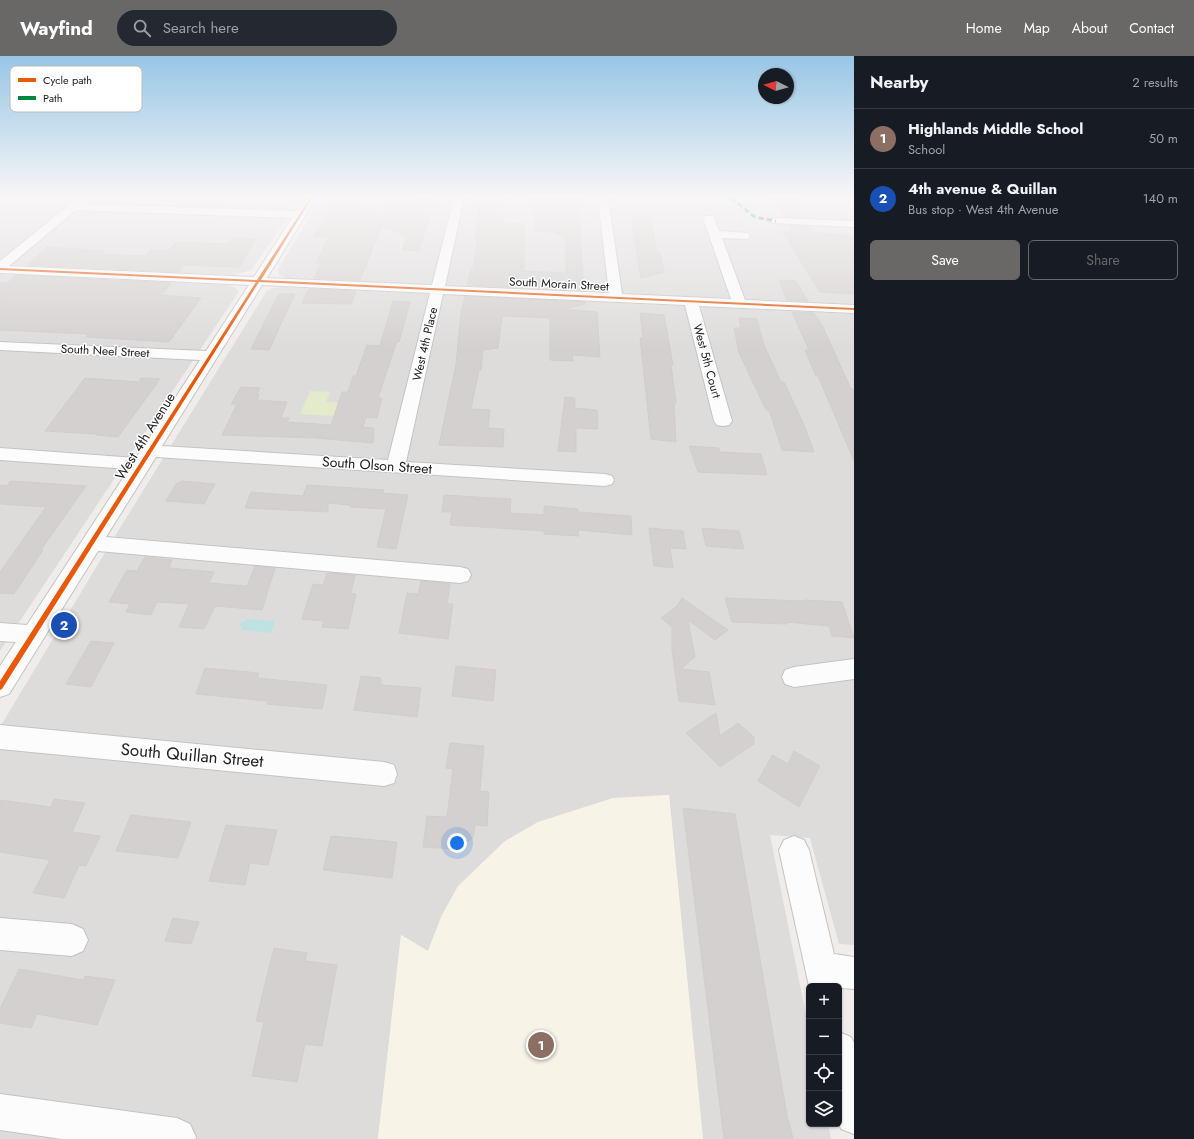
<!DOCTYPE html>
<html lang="en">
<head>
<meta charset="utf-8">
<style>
	:root { --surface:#171b24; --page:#242831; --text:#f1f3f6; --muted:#9ea1a6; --line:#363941; --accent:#696867 }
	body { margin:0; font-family:Jost,sans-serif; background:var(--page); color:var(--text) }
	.controls { position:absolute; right:12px; bottom:12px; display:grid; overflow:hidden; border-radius:6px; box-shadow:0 1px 3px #0004 }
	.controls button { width:36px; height:36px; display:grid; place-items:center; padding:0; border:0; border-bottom:1px solid var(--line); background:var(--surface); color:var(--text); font:20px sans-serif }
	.compass { position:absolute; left:758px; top:12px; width:36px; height:36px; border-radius:50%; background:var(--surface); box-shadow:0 1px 3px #0004; rotate:275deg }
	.you { position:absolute; left:457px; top:787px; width:14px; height:14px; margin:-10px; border:3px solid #fff; border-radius:50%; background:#1a73e8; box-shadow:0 0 0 6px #1a73e833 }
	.badge { display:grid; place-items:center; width:26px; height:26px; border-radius:50%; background:var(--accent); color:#fff; font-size:13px; font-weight:700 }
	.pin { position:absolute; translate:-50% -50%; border:2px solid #fff; box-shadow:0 1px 4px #0006 }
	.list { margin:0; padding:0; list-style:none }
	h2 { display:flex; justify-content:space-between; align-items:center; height:52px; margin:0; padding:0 16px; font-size:17px }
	h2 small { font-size:13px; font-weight:400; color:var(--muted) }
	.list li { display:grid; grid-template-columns:26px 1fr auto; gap:12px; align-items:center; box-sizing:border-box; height:60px; padding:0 16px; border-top:1px solid var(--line) }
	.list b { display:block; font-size:15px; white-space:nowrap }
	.list p { margin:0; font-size:13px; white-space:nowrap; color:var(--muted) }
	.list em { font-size:13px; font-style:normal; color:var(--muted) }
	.actions { display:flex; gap:8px; padding:12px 16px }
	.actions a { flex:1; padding:9px 0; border:1px solid var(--accent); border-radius:6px; text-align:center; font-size:14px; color:var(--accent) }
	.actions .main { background:var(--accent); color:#fff }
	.icon { flex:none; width:22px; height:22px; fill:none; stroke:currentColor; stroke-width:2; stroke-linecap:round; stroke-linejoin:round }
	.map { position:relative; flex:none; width:854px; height:1083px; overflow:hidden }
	header { display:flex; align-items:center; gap:24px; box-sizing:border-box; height:56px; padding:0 20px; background:var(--accent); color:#fff }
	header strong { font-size:19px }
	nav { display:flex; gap:22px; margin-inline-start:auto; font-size:14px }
	.search { width:280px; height:36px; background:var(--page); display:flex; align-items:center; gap:10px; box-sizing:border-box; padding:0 14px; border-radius:22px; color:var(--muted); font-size:15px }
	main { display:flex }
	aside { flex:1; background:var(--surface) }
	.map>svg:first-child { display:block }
	.residential { fill:#dedcdb }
	.education { fill:#f8f3e7 }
	.religious { fill:#dddcdb }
	.grass { fill:#e3ebca }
	.water { fill:#bee2e2 }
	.building { fill:#d4d0cf; stroke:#d2cdcb }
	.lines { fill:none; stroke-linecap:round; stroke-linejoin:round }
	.minor-casing { stroke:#c5c3c2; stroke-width:2 }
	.minor { fill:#fdfcfc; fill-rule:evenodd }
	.quiet { stroke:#00873e; stroke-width:3; stroke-dasharray:5.5 3; stroke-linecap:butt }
	.cycleway-casing { stroke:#fff; stroke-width:2 }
	.cycleway { fill:#e8590c; fill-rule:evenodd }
	.labels { text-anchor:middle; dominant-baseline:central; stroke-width:3; stroke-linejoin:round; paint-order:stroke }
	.far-street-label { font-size:12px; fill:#212121; stroke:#fff }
	.street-label { font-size:14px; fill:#212121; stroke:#fff }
	.near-street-label { font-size:17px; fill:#212121; stroke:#fff }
	.key { fill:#fff; stroke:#bcbcbc; stroke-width:1 }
	.key-label { font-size:11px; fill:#212121 }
</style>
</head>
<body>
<header>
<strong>Wayfind</strong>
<div class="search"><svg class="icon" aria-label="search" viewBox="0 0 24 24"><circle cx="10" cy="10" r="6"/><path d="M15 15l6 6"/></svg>Search here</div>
<nav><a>Home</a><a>Map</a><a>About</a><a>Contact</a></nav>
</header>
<main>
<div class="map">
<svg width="854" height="1083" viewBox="0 0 854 1083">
	<rect width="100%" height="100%" fill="#efecea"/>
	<g class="residential">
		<polygon points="0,142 301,142 251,214 234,219 0,208"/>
		<polygon points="321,142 854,142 854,248 623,238 287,222 279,219 278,214"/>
		<polygon points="0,218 227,229 234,231 239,235 0,595"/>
		<polygon points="283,231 854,258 854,889 839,888 810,782 770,779 809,974 809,1068 828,1068 831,1083 703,1083 669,739 442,859 428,895 401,879 378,1083 0,1083 0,671 115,480 266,236 272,232"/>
	</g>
	<polygon class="education" points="669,739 703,1083 378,1083 401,879 428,895 442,859 458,830 505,785 538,766 613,742"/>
	<polygon class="religious" points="298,251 335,253 321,284 283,282"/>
	<polygon class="grass" points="310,335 330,336 326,346 343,347 338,360 300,358"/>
	<polygon class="water" points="246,563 275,565 271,577 241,574 242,571 239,570 241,566 245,566"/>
	<g class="building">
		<polygon points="421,142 434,146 419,195 402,194 407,180 382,170 360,224 314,222 321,207 316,207 329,181 314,180 334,147 354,148 352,152 385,154 387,148 419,150"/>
		<polygon points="535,142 580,142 581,157 579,157 584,234 467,229 471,213 473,213 478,182 475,182 480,146 503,147 501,160 503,160 502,167 525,168 524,215 566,217 566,181 562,181 562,179 555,178 555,176 535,175"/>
		<polygon points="774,142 791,142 803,162 785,161"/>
		<polygon points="632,159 650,160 657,196 660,196 664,216 641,222 632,170 634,171"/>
		<polygon points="789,169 808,170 811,176 854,180 854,238 820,236 782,175 792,175"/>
		<polygon points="233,182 256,183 240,211 185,209 179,216 27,209 47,191 104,195 101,198 145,200 150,194 168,195 176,186 228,188"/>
		<polygon points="16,219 171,227 161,239 201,242 169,286 86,281 88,278 0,274 0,227 8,227"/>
		<polygon points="779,224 796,225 808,245 787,244"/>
		<polygon points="309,233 356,235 351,248 302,247"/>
		<polygon points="279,238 295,238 269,294 251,293"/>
		<polygon points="465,240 585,246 585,248 565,253 597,256 600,301 572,299 573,305 550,304 550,262 502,260 498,292 483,294 481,314 479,314 471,353 490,354 488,372 504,373 503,391 439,389 456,308 461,257"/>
		<polygon points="393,245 410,246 399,286 397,285 378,342 382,342 377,362 366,361 363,371 374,372 373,387 315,382 222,379 237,348 231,348 241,331 260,332 257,338 259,339 257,344 287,346 281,362 289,362 287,366 331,369 342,336 348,336 353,320 356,320 367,289 380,290"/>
		<polygon points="792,256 814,257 823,271 851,333 854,333 854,405 818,320 816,320 805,294 809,294"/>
		<polygon points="640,257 664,259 673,309 671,309 676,347 674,347 676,386 651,383 640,282 643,282"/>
		<polygon points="739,262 757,263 764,289 781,326 784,326 804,369 814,396 782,394 769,354 766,354 739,297 734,272 741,272"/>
		<polygon points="85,322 139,326 141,322 160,323 118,381 96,379 97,378 45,375"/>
		<polygon points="565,341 575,342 575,352 597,354 598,373 576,372 576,396 558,395"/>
		<polygon points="689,390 719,392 720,396 761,398 767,419 698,416"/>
		<polygon points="11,425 86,430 41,494 43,494 14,538 0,537 0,516 46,451 0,448 0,429 7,430"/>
		<polygon points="182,425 215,428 204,448 166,445 176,428"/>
		<polygon points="307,429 384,434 383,437 408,439 396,493 377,491 386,453 350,451 350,449 328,447 328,456 245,452 251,436 303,440"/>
		<polygon points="444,439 511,443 510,457 544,459 544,450 578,453 578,456 631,460 632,479 578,474 579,480 544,478 544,475 450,469 452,456 442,456"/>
		<polygon points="649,472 683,475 686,493 670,492 673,512 654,510"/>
		<polygon points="702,472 739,475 744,493 706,490"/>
		<polygon points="145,501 172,504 169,512 214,516 209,527 247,530 255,510 275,512 262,554 215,550 204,573 179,571 189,548 157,546 151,559 126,556 130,548 109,546 127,514 137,515"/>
		<polygon points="327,517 355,519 351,537 356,538 348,573 322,571 324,565 302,563 313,528 323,529"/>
		<polygon points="421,525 450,528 447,548 453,548 448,583 399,577 407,537 418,538"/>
		<polygon points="682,542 728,574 715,584 688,564 695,601 681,613 709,616 715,649 679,645 672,594 672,571 661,562 677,550"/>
		<polygon points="725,542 805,545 805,544 842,546 854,582 832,580 829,570 786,566 787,568 732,566"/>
		<polygon points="91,585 114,587 91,631 66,628"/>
		<polygon points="456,610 496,614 493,645 452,640"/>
		<polygon points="205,612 259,617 257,622 327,629 322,653 267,648 268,645 196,638"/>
		<polygon points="361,620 381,622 381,629 421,632 417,661 354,654"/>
		<polygon points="716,657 720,680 738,667 754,681 754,688 720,711 686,677"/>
		<polygon points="450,687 484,690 480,735 489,736 487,770 475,769 473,782 455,793 423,791 427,760 447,761 453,713 446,712"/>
		<polygon points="794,695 820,710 799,751 758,725 772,699 788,708"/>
		<polygon points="54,743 85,747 72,776 100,780 86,810 79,809 64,842 33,837 50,804 0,796 0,744 51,751"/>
		<polygon points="683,752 735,758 788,1065 789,1065 793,1083 724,1083"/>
		<polygon points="131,759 191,766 178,802 116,795"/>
		<polygon points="226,769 277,774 268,809 250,807 245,829 209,825"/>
		<polygon points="331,780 397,786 392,822 323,814"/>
		<polygon points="173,862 199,866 191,888 165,885"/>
		<polygon points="274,892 307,897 305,905 337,909 322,990 305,988 297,1026 252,1020 264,966 256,965"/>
		<polygon points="19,913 83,924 85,920 115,924 97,969 37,958 31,972 0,967 0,953"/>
	</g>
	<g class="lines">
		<g class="minor-casing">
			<g id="minor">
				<path d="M75,142H85L86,144L83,148L297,155L306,142H316L267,222L432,229L454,142H464L445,230L609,237L598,142H608L622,238L731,243L703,162L705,160H713L719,175L748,177L750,180L748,183L722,182L745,244L854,249V257L699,250L732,365L729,369L723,370L717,369L714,365L685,249L443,238L406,406L605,418L612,420L614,424L612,428L605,430L156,401L106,481L460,511L468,513L471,519L468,525L460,527L98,495L9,638L0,641V610L16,586L0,585V567L27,569L129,413L0,404V392L136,402L200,304L0,294V286L206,295L249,229L0,217V205L69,149L75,143ZM76,154L292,162L254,221L9,210ZM262,229L430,237L388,404L162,390Z"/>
				<polygon points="776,162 854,165 854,171 772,167 770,165 772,163"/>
				<polygon points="854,603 854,623 794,631 785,628 782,621 785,614 794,611"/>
				<polygon points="0,669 384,706 394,709 397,718 394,727 384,730 0,693"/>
				<polygon points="794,780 804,784 809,794 834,898 854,901 854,933 841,932 839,936 839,930 809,930 779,794 784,784"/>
				<polygon points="0,862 72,868 83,873 88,884 83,895 72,900 0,894"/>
				<polygon points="839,976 851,981 854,987 854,1078 841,1073 839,1068"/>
				<polygon points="0,1038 177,1062 190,1068 196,1081 195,1083 62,1083 0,1074"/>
			</g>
		</g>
		<use href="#minor" class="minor"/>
		<polyline class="quiet" points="731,142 755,161 776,165"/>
		<g class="cycleway-casing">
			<polygon id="cycleway" points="310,142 312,142 261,224 854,252 854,254 259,226 2,633 0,634 0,625 256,226 0,214 0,212 257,224"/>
		</g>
		<use href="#cycleway" class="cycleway"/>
	</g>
	<linearGradient id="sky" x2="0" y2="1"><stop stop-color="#97c6e6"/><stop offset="0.48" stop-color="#f8f6f6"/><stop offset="1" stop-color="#f8f6f6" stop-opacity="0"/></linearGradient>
	<rect width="854" height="293" fill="url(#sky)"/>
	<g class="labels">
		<g class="far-street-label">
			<text transform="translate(559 228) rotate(3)">South Morain Street</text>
			<text transform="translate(425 288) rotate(-77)">West 4th Place</text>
			<text transform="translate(105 295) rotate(3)">South Neel Street</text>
			<text transform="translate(707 305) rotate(75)">West 5th Court</text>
		</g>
		<g class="street-label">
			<text transform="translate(145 380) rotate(-58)">West 4th Avenue</text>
			<text transform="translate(377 409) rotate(4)">South Olson Street</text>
		</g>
		<g class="near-street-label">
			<text transform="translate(192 699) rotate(5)">South Quillan Street</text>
		</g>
	</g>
	<rect x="10" y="10" width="132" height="46" rx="6" class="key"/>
	<rect x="18" y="22" width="18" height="4" fill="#e8590c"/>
	<rect x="18" y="40" width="18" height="4" fill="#00873e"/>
	<g class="key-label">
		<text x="43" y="28">Cycle path</text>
		<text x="43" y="46">Path</text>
	</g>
</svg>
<div class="controls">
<button>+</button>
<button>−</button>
<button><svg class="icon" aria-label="locate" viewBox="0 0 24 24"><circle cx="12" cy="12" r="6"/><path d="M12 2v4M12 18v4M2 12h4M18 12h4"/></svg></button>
<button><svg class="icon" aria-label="layers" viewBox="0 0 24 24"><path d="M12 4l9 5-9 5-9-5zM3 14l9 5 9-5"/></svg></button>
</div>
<svg class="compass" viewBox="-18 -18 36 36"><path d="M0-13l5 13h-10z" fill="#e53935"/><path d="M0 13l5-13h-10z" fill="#9ea1a6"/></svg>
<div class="you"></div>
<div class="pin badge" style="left:541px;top:989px;background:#8d6e63">1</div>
<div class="pin badge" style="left:64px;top:569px;background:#1a4fb4">2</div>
</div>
<aside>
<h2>Nearby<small>2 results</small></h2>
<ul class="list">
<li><span class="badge" style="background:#8d6e63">1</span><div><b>Highlands Middle School</b><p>School</p></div><em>50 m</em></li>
<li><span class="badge" style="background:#1a4fb4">2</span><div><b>4th avenue &amp; Quillan</b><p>Bus stop · West 4th Avenue</p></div><em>140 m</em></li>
</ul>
<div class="actions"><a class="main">Save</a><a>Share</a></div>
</aside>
</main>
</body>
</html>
